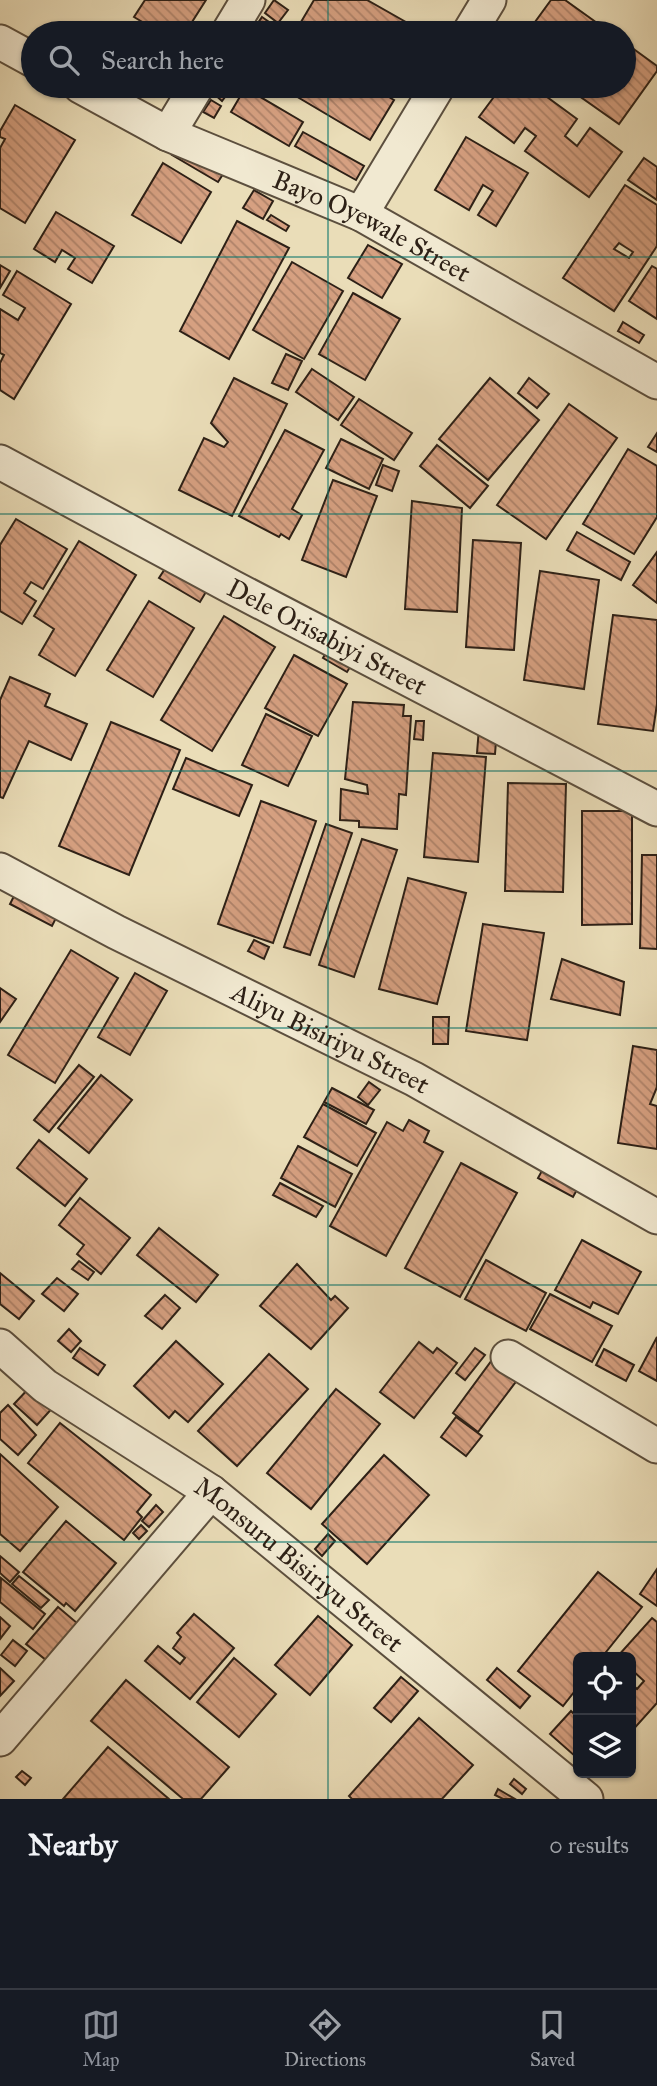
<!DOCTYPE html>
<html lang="en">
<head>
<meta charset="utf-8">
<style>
	:root { --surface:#171b24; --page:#242831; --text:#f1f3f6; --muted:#9ea1a6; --line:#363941; --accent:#8c9099 }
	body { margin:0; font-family:"IM FELL Great Primer",serif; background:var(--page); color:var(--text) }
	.controls { position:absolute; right:21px; bottom:21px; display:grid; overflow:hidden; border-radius:10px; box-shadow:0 2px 5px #0004 }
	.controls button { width:63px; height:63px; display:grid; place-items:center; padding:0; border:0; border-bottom:2px solid var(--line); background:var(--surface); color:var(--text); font:35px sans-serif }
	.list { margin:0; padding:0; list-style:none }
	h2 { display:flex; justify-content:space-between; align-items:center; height:91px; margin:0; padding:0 28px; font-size:30px }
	h2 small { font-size:23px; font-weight:400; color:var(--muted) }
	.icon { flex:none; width:38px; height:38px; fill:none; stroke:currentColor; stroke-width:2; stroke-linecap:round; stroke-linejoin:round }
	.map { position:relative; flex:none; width:657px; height:1799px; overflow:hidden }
	.search { position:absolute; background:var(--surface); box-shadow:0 2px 5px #0004; left:21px; right:21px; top:21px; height:77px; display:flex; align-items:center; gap:18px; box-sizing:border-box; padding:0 24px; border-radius:38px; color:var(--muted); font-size:26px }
	.sheet { height:189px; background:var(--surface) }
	nav { display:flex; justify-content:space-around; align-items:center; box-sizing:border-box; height:98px; border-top:2px solid var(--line); background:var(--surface); font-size:19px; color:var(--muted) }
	nav a { display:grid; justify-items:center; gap:4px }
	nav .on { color:var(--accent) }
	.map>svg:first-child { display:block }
	.building { fill:url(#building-back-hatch); stroke:#2d2016; stroke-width:2; fill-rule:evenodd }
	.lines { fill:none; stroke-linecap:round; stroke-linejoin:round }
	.street-casing { stroke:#5c4f3e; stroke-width:37 }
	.street { stroke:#f1e9d1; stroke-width:33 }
	.grid { fill:none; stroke:#0f766e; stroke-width:2; stroke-opacity:0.55 }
	.labels { text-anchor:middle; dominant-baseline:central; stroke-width:6; stroke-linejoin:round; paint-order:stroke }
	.street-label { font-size:26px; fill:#2d2016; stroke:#f1e9d1 }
</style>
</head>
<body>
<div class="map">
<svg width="657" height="1799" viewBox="0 0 657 1799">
	<defs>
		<pattern id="building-back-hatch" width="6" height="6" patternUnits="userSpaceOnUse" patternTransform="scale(1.75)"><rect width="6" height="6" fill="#d6a081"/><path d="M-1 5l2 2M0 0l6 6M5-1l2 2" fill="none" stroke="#ae8269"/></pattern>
	</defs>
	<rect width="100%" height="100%" fill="#eaddb8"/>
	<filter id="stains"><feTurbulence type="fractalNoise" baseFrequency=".00286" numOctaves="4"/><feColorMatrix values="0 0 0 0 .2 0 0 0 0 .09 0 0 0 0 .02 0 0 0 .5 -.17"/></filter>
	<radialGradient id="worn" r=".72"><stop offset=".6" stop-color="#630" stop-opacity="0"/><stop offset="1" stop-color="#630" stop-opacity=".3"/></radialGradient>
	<g class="building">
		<polygon points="145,0 206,0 185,33 161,33 134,17"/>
		<polygon points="274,0 288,10 278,23 265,13"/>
		<polygon points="314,0 367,0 420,30 418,33 310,33 298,27"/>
		<polygon points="551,0 565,0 611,33 527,33"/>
		<polygon points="262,17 269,22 263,30 256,26"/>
		<polygon points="624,42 657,66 657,71 619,124 565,86 624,86"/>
		<polygon points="219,86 228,93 222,101 213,93"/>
		<polygon points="279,86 370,86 394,100 370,140"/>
		<polygon points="502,86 532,86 577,119 565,136 577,146 590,128 622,152 589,197 525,151 536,136 525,128 514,143 479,117"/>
		<polygon points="245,88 303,122 289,146 231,112"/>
		<polygon points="211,100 221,106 214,118 203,112"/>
		<polygon points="15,105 75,140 25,223 0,208 0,148 5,139 0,137 0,131"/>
		<polygon points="303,132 364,166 356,180 295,146"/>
		<polygon points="466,137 528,173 496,226 478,215 493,191 483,185 469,210 435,190"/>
		<polygon points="179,144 225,171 218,182 172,155"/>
		<polygon points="644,158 657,167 657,200 628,180"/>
		<polygon points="163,163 211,192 181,243 132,215"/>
		<path d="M625,185L657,205V246L614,311L563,278ZM619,243L633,252L629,258L614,249Z"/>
		<polygon points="254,190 273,201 263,219 243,208"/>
		<polygon points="56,212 114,246 92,283 68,269 75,258 62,250 55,262 34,249"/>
		<polygon points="271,215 289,226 286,231 267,220"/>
		<polygon points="237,221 289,248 229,359 180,331"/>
		<polygon points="368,245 402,264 382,298 348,278"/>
		<polygon points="292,262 343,291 304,359 253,330"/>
		<polygon points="0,265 10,271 0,288"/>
		<polygon points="652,266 657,269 657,319 629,301"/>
		<polygon points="17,271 71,304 14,399 0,390 0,363 4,355 0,353 0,309 18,320 25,308 3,295"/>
		<polygon points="353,293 400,319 365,380 319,354"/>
		<polygon points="623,322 644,335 639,343 618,331"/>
		<polygon points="286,354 302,361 288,390 272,383"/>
		<polygon points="312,369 354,397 338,420 296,392"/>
		<polygon points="234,378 287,404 232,516 179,490 204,438 224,447 228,442 211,423"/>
		<polygon points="490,378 539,420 488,480 439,439"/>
		<polygon points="529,378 549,394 537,408 518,393"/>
		<polygon points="359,399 412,433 394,460 341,425"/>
		<polygon points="569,404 617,438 546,539 497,505"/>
		<polygon points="285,430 324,450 292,509 302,515 289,539 281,534 279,537 239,516"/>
		<polygon points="657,433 657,452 648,447"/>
		<polygon points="341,439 383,459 369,489 326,468"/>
		<polygon points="437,445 488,486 470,508 420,466"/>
		<polygon points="628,449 657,466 657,517 634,554 583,524"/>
		<polygon points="383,465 399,471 392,491 376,485"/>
		<polygon points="333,480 377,496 346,577 302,560"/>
		<polygon points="412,501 462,508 457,612 405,609"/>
		<polygon points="16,519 67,549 43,589 31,582 24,593 36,601 22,624 0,611 0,545"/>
		<polygon points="577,532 630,562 621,580 567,550"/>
		<polygon points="473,540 521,543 514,650 466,647"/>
		<polygon points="79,541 136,575 75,676 39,655 54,629 34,616"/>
		<polygon points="657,552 657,603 633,585"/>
		<polygon points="170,561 210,585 200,602 159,578"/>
		<polygon points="540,571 599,580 584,689 524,680"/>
		<polygon points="149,601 194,628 153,697 107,670"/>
		<polygon points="613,615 657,620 657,704 653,731 598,724"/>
		<polygon points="224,616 275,647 212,751 161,720"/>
		<polygon points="332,643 356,657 347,672 323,658"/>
		<polygon points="294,655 347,684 318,736 265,708"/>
		<polygon points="10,677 50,694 45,706 87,724 71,760 29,741 3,798 0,797 0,700"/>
		<polygon points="353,702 404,705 403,716 411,716 406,795 399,794 397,829 359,827 359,821 340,820 341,789 368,794 367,785 345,779"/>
		<polygon points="266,714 312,736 288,786 242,765"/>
		<polygon points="416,721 424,721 423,740 414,739"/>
		<polygon points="111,722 180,750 129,875 59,846"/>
		<polygon points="479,728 497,729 495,754 477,753"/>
		<polygon points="433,753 486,757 478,862 424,857"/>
		<polygon points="186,758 252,785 239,816 173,789"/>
		<polygon points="508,783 566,784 563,892 505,891"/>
		<polygon points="261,801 316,821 273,943 218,924"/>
		<polygon points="582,811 632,811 632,924 582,925"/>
		<polygon points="326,824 352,833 310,955 284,947"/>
		<polygon points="362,839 397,850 354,977 319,965"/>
		<polygon points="642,855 657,855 657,949 640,948"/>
		<polygon points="408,878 466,893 437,1004 379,989"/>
		<polygon points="17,890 59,912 52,926 10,904"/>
		<polygon points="483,924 544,933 527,1040 466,1031"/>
		<polygon points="254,940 269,947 264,959 248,951"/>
		<polygon points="71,950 118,978 55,1083 8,1055"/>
		<polygon points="562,959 624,982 620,1015 551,999"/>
		<polygon points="135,973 167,991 130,1055 98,1037"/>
		<polygon points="0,988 16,999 0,1022"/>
		<polygon points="433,1017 449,1017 448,1044 433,1044"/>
		<polygon points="633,1046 657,1050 657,1087 650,1104 657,1106 657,1149 618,1143"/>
		<polygon points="79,1065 94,1077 49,1132 34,1120"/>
		<polygon points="101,1075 132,1100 89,1153 58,1128"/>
		<polygon points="369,1082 380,1090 368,1105 358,1097"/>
		<polygon points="332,1088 374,1110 366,1124 324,1102"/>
		<polygon points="323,1104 376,1133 357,1166 304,1137"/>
		<polygon points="409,1120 429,1131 424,1142 443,1152 386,1256 330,1226 387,1122 403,1131"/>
		<polygon points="39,1140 87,1179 65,1206 17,1168"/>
		<polygon points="298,1146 352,1174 335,1207 281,1178"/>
		<polygon points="461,1163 517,1193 460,1297 405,1268"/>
		<polygon points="544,1167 579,1186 573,1197 538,1178"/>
		<polygon points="280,1183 323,1206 316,1217 273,1195"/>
		<polygon points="80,1198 130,1238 101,1274 77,1254 84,1245 59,1225"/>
		<polygon points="159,1228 218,1275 196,1302 137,1255"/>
		<polygon points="582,1240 641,1272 618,1314 593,1302 590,1308 555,1290"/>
		<polygon points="486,1260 546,1293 526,1331 465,1299"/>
		<polygon points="79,1261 94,1272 88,1280 72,1269"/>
		<polygon points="297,1264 331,1300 335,1296 348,1308 311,1349 260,1306"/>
		<polygon points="0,1273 34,1301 19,1319 0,1304"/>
		<polygon points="57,1278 78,1294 64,1311 42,1294"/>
		<polygon points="550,1294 612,1326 592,1362 530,1329"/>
		<polygon points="165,1295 180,1308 162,1329 145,1316"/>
		<polygon points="69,1329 81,1341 71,1352 58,1341"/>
		<polygon points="657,1337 657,1381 639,1371"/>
		<polygon points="176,1341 223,1384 188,1422 175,1411 169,1418 134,1386"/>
		<polygon points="419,1342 433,1353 437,1348 457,1363 414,1418 380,1392"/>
		<polygon points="80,1348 105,1365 98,1375 73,1358"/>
		<polygon points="475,1348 485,1355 465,1380 456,1373"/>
		<polygon points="604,1349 634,1365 626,1381 596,1365"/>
		<polygon points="269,1354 308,1389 237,1466 198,1431"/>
		<polygon points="492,1360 518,1379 478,1432 453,1413"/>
		<polygon points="32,1385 55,1405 37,1425 14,1404"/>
		<polygon points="336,1389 380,1424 311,1509 267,1473"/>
		<polygon points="8,1405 36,1435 18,1455 0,1439 0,1413"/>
		<polygon points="456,1417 482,1436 466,1456 441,1437"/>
		<polygon points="60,1423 151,1495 137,1512 142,1517 124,1540 28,1463"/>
		<polygon points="0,1454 58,1507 20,1551 0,1534"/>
		<polygon points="384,1455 429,1495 367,1564 322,1524"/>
		<polygon points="156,1505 163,1512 149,1527 142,1521"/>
		<polygon points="66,1521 116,1563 75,1611 66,1603 64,1606 23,1572"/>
		<polygon points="141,1525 147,1531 139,1539 133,1533"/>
		<polygon points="328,1534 335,1541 322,1556 315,1549"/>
		<polygon points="0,1556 19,1572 10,1582 0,1573"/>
		<polygon points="657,1569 657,1606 640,1594"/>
		<polygon points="598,1572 642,1607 602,1657 578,1657 578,1687 563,1706 518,1671"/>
		<polygon points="19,1576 49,1600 41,1608 12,1584"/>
		<polygon points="1,1578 45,1614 33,1629 0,1602"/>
		<polygon points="58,1607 77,1623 46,1660 26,1644"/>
		<polygon points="194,1614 234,1648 190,1699 145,1661 158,1646 180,1664 185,1658 173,1648 181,1637 177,1633"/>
		<polygon points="318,1616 352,1645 310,1695 275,1665"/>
		<polygon points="0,1617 10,1626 0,1639"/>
		<polygon points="652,1618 657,1622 657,1703 631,1732 631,1683 637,1689 644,1681 631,1669 631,1657 617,1657"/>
		<polygon points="13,1640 27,1651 15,1666 1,1655"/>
		<polygon points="234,1658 276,1694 239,1737 197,1702"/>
		<polygon points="0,1668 14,1681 0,1696"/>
		<polygon points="497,1668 530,1696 520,1708 487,1680"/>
		<polygon points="401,1677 418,1691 391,1722 374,1708"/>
		<polygon points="126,1680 229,1767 201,1799 183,1799 91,1721"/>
		<polygon points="571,1711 578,1718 576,1757 550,1734"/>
		<polygon points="419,1718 473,1765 442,1799 352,1799 349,1796"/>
		<polygon points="108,1747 169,1799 63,1799"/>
		<polygon points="22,1771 31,1778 25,1785 16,1777"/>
		<polygon points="514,1779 526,1789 522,1794 510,1784"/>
		<polygon points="498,1789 515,1799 503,1799 495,1795"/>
	</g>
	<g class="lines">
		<g class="street-casing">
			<g id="street">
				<polyline points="228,33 248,0"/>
				<polyline points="469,33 489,0"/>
				<polyline points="0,42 33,60"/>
				<path id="s1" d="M80,86L168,134L361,214L657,382"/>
				<polyline points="168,134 197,86"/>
				<polyline points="361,214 438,86"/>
				<path id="s2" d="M0,462L232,587L657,809"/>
				<path id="s3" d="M0,870L116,932L414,1079L657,1217"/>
				<path id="s4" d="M0,1346L45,1386L211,1492L586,1799"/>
				<polyline points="508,1357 657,1446"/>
				<polyline points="0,1739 211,1492"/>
			</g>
		</g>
		<use href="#street" class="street"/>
	</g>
	<path class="grid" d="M328,0V33M328,86V1799M0,257H657M0,514H657M0,771H657M0,1028H657M0,1285H657M0,1542H657"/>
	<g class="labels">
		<g class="street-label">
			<text stroke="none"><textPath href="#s1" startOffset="324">Bayo Oyewale Street</textPath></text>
			<text stroke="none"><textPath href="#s2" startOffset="371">Dele Orisabiyi Street</textPath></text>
			<text stroke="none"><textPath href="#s3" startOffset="371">Aliyu Bisiriyu Street</textPath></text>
			<text stroke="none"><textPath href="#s4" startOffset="371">Monsuru Bisiriyu Street</textPath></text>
		</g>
	</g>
	<rect width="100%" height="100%" filter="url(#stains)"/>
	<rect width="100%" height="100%" fill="url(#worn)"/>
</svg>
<div class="controls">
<button><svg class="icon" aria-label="locate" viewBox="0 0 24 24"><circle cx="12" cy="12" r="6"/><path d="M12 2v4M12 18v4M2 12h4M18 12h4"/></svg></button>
<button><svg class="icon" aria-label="layers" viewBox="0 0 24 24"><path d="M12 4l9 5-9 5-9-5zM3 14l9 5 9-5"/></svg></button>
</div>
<div class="search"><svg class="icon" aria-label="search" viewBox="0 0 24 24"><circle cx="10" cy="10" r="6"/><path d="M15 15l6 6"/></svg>Search here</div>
</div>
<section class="sheet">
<h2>Nearby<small>0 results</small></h2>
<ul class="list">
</ul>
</section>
<nav>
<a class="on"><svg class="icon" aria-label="map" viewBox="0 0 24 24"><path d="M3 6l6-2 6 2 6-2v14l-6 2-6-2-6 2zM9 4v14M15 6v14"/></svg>Map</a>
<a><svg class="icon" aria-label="directions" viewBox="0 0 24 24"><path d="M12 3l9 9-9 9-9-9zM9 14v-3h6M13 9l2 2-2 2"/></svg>Directions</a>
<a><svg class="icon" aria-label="saved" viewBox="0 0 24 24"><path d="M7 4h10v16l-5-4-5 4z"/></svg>Saved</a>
</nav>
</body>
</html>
